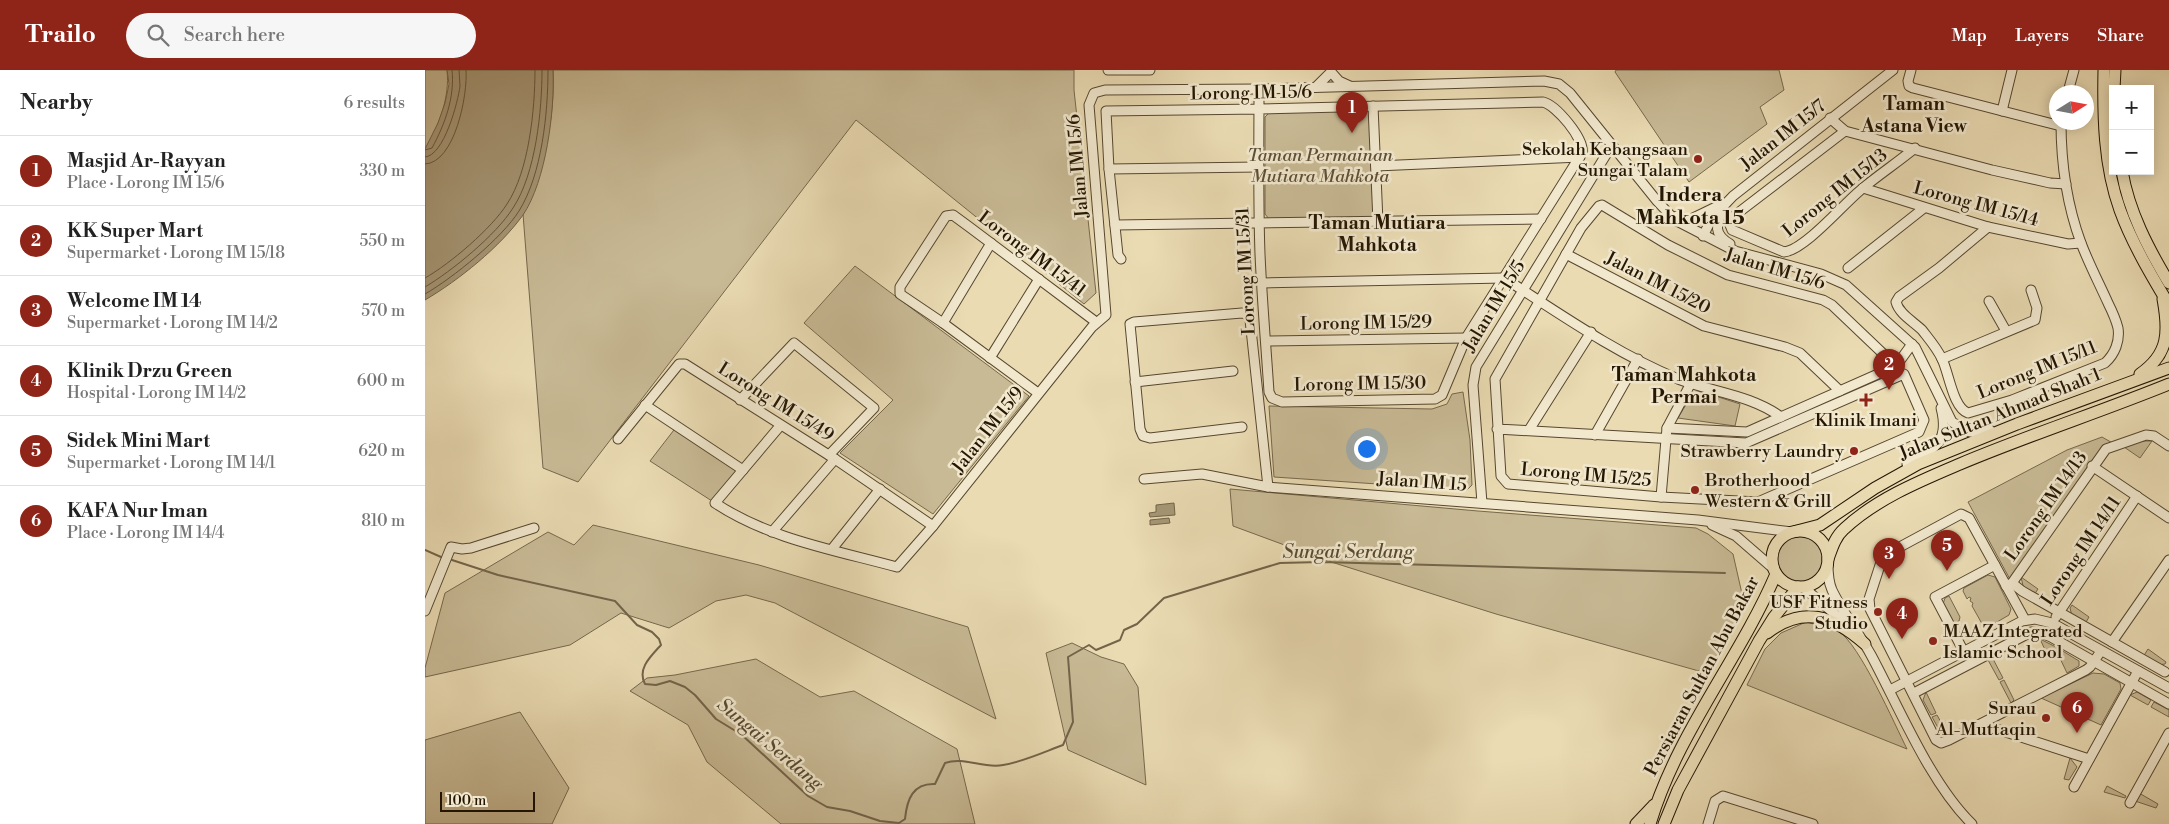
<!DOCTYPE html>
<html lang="en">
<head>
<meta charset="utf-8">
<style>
	:root { --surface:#fff; --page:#f6f6f6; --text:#222; --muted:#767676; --line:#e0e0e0; --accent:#8f2418 }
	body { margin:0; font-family:"Libre Bodoni",serif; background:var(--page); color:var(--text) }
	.controls { position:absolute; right:15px; top:15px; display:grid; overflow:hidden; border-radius:0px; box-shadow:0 2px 12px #0003 }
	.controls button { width:45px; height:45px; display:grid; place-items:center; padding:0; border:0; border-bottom:1px solid var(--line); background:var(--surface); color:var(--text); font:25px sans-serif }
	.compass { position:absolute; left:1624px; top:15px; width:45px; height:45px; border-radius:50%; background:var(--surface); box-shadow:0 2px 12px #0003; rotate:79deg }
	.scale { position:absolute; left:15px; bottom:12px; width:95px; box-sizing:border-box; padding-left:5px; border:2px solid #241603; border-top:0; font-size:14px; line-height:18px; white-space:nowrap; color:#241603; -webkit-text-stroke:4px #f1e8ce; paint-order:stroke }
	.you { position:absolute; left:941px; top:378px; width:18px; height:18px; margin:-12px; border:4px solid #fff; border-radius:50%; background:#1a73e8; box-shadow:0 0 0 8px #1a73e833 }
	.badge { display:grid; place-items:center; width:32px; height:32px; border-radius:50%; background:var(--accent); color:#fff; font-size:16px; font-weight:700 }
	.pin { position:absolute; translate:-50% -41px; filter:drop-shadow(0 1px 2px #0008) }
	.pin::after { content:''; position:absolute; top:26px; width:18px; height:15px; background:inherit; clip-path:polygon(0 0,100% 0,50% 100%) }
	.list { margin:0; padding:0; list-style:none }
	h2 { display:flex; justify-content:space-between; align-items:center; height:65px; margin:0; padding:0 20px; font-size:21px }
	h2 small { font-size:16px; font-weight:400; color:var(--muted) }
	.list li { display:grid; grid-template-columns:32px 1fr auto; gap:15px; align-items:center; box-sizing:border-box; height:70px; padding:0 20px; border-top:1px solid var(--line) }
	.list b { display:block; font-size:19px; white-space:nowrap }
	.list p { margin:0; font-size:16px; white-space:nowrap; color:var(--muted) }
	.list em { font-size:16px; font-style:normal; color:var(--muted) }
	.icon { flex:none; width:28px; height:28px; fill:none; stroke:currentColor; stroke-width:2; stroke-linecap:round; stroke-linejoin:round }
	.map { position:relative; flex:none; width:1744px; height:754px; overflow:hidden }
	header { display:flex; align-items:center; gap:30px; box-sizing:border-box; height:70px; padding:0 25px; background:var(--accent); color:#fff }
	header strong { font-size:24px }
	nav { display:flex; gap:28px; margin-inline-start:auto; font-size:18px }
	.search { width:350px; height:45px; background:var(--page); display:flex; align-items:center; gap:12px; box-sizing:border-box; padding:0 18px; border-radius:28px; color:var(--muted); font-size:19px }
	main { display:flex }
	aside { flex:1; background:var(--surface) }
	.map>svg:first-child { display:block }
	.green { fill:#c8ba95; stroke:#76684c }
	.water { fill:#a79877; stroke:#736449 }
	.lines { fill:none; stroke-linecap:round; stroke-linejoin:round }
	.shore { stroke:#66573d; stroke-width:1 }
	.stream { stroke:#736449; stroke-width:2 }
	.minor-casing { stroke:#56472f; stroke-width:11 }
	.major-casing { stroke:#241603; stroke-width:13 }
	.minor { stroke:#f1e8ce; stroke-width:9 }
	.major { stroke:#eadbb3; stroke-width:11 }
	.poi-dot { fill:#8f2418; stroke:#f1e8ce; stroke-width:2 }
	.labels { text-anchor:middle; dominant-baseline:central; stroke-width:5; stroke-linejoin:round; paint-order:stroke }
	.street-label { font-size:18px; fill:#241603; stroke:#f1e8ce }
	.poi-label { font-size:18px; fill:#241603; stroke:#f1e8ce; text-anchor:end }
	.park-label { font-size:18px; font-style:italic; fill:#5d4f36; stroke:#f1e8ce }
	.neighbourhood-label { font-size:19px; font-weight:bold; fill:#241603; stroke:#f1e8ce }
	.water-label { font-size:19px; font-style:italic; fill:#584a31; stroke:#f1e8ce }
	.quarter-label { font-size:20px; font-weight:bold; fill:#241603; stroke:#f1e8ce }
</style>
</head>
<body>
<header>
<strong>Trailo</strong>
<div class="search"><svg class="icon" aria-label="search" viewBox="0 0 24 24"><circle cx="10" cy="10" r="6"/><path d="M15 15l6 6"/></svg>Search here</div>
<nav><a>Map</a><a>Layers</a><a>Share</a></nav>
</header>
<main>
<aside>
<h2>Nearby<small>6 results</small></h2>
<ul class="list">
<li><span class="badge">1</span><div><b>Masjid Ar-Rayyan</b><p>Place · Lorong IM 15/6</p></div><em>330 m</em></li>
<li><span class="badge">2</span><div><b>KK Super Mart</b><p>Supermarket · Lorong IM 15/18</p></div><em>550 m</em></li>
<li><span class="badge">3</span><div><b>Welcome IM 14</b><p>Supermarket · Lorong IM 14/2</p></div><em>570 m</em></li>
<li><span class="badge">4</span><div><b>Klinik Drzu Green</b><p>Hospital · Lorong IM 14/2</p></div><em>600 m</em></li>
<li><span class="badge">5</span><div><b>Sidek Mini Mart</b><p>Supermarket · Lorong IM 14/1</p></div><em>620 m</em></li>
<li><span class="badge">6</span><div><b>KAFA Nur Iman</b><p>Place · Lorong IM 14/4</p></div><em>810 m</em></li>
</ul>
</aside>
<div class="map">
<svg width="1744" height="754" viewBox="0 0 1744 754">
	<rect width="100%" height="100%" fill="#eadbb3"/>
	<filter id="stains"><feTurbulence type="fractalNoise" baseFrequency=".004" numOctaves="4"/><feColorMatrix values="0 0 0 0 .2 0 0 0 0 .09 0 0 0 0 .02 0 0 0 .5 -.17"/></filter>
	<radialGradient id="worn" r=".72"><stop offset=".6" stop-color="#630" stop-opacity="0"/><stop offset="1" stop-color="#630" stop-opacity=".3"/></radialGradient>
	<g class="green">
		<path d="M0,0H22C25,28 14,55 0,79Z"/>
		<path d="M128,0H649V20L671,223L659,234L431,50L153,412L118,398L98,144C119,99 130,49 128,0Z"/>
		<polygon points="1191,0 1354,0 1359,20 1335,37 1342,54 1264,112 1190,2"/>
		<polygon points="948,36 953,152 844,149 840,144 840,47 844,43"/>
		<polygon points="430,196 604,326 508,444 415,383 468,330 379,253"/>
		<polygon points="1275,321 1315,334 1310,356 1253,348 1268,323"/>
		<polygon points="1038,322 1045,370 1047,415 1042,420 849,407 844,336 1007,339 1022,334 1027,324"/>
		<polygon points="252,356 318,400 290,433 225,391"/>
		<polygon points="1677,367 1691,375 1681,379 1587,513 1543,432 1642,380"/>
		<polygon points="1717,371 1727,371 1715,388 1699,377"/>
		<polygon points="805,419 1053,441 1271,458 1283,464 1308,484 1320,537 1281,603 1071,544 900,490 808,456"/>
		<polygon points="168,455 334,495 543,557 571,649 350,533 321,525 291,531 244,558 196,543 145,575 0,607 0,598 20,523 123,462 149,475"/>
		<circle cx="1375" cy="489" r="23"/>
		<polygon points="1563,505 1570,507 1586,539 1584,545 1560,559 1547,536 1548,533 1545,531 1546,528 1544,527 1542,529 1538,521 1539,518"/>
		<polygon points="1596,507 1613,519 1609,525 1599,520"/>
		<polygon points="1524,526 1535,547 1534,551 1529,554 1518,534 1520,528"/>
		<polygon points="1647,535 1664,547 1660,554 1647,546 1645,538"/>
		<path d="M1381,552C1392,555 1404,557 1414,562C1434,573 1470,655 1482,679L1322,615L1340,579L1356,563Z"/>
		<polygon points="1615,569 1633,578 1622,584"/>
		<polygon points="647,573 676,587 699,594 713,617 721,715 643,680 621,583"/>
		<polygon points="1723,579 1741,592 1740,594 1733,595 1718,587"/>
		<polygon points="1636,580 1654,591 1654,596 1642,603 1632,582"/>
		<polygon points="1567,587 1578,608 1574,610 1563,590"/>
		<polygon points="331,589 395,627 429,621 532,679 550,754 356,754 282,692 263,655 205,621 222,608 250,605"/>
		<polygon points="1668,603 1679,604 1695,613 1696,619 1676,655 1616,628"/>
		<polygon points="1579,610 1589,630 1586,633 1575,612"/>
		<polygon points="1501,622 1511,643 1506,645 1498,630"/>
		<polygon points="1712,622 1726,630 1723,635 1705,625"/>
		<polygon points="1729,632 1744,640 1744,647 1726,637"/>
		<polygon points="95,642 144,718 127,754 0,754 0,670"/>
		<polygon points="1512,645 1523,665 1516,663 1507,647"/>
		<polygon points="1645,688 1652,697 1644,710 1639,709"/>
		<polygon points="1682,716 1701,726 1700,728 1679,722"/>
		<polygon points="1714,723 1733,734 1731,738 1710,731"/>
	</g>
	<g class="water">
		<path d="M22,0H128C130,40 121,111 98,145C75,177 34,210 0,230V79L13,53L20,33L24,14Z"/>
		<polygon points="749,433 750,445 725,447 724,443 731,442 731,435"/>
		<polygon points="744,448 745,453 725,455 725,450"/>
	</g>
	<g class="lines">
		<g class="shore">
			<path d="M0,80L7,78C20,54 30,27 27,0"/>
			<path d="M0,87C19,86 33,32 35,16C35,11 34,5 34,0"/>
			<path d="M0,94C30,93 43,24 41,0"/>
			<path d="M0,208C25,194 67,158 82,134C104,101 110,39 110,0"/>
			<path d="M0,217C27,201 71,165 88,138C111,103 117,40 117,0"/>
			<path d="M0,224C28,208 77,168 94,141C117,104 123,43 123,0"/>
		</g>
		<g class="stream">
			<polyline points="0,480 16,487"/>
			<path d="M27,490L73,505L190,531L212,555L227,562L234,569L236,575C225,587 212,599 220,614L231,615L245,611L260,617L270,625L291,649L317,665L383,726L402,737L425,741L455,751L474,753L480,749C482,729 488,713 510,714L520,693C539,686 558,699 578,695C598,692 619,682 638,675L648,652L643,587L664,575L671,580L695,570L699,560L712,554L739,528L855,493L896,492L1300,503"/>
		</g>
		<g class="minor-casing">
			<g id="minor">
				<polyline points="683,0 725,0"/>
				<polyline points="1486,0 1483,11 1484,16 1488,18 1636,56"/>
				<polyline points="891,17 906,2 914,11 925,16"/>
				<polyline points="1643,22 1649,0"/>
				<polyline points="948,36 953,152"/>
				<polyline points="1577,41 1587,0"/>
				<polyline points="1405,48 1420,61 1567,100 1625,113 1641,114"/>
				<path d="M1420,61L1309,146L1305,155L1307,160L1359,182C1380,180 1419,133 1438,118C1455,104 1473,92 1490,78"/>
				<polyline points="951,96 1155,87"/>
				<polyline points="684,99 834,97"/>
				<polyline points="1438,118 1563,157 1643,174 1656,173"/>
				<path d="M1298,139C1291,155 1288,164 1305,174"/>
				<polyline points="1252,146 1264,150 1295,135"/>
				<polyline points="690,155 1116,149"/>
				<path d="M1563,157L1514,198L1474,227L1471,232C1474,244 1489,252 1497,260C1504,269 1512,278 1517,289C1524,303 1528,338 1543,343L1587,330L1680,293C1690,284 1695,271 1693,258C1691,250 1687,241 1683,233C1674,213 1664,194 1656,173C1642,135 1636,94 1636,52"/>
				<polyline points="1278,166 1287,148 1308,126 1468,0"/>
				<polyline points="1141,184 1279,256 1360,277 1375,283 1415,321"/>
				<path d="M696,189L693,185L684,99L681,41L834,39L1118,32C1131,35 1160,69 1157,83L1041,268L1017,325L1010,329L857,332L847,328L844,322C841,276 837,230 835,184C833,129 834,74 834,19"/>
				<polyline points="1423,198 1499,138"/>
				<path d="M1079,208C1135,244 1192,284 1253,309C1287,322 1326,325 1356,347"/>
				<polyline points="837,213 1079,208"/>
				<polyline points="1564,231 1581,261"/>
				<polyline points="518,253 566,173"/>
				<polyline points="841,271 1041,268"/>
				<polyline points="565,288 614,209"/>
				<polyline points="1517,289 1610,250 1612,238 1606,220"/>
				<polyline points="710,312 808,301"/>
				<polyline points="613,323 518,253 475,224 475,217 521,146 528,145 543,156 671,252"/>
				<polyline points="315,330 369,273 449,338 404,385"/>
				<polyline points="220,335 318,400"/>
				<path d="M355,356L290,433C344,469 410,480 472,497L508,456L667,257L681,245L664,35L669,23L680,20L834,19L1119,11L1134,14L1145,23L1232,131L1250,150L1310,181L1396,204L1421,215L1490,277L1527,352L1545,362L1555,363L1565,360"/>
				<polyline points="817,357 725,368 718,366 715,359 705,254 709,252 817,243 822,244 825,250 843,417"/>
				<polyline points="1242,358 1322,362 1471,296 1487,274"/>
				<polyline points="1072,359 1321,373 1479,304 1499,350 1494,362 1333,432 1236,427 1083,414 1076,406 1070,309 1156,158 1174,136 1177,135 1243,175 1303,205 1398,230 1407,235 1471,296"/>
				<polyline points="1104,360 1166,262"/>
				<polyline points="1170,365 1213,289"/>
				<polyline points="193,369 254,294 260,294 410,389 508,456"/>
				<path d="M1482,394C1509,379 1525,373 1516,338"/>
				<polyline points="1667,396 1744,448"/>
				<polyline points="719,409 777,404 843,417 1273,450 1367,462"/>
				<polyline points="1236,427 1242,358 1266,313"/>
				<polyline points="1057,433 1048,315 1051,297 1187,75"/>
				<polyline points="1287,455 1311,466 1349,499"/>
				<polyline points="347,462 410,389"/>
				<polyline points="407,479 455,419"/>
				<path d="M1403,494C1403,503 1403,511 1407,520C1418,543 1434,563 1446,585C1474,637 1505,713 1547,754"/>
				<polyline points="1587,513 1597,521 1740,602"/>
				<polyline points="1581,516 1587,513 1681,379 1721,365 1729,366 1744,376"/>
				<polyline points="1378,517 1424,556"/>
				<polyline points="0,541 26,477 37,479 46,478 109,458"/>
				<polyline points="1631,547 1712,426"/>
				<polyline points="1600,550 1544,448 1536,444 1458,486 1444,529 1445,539 1511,670 1516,673 1524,670 1661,600 1665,597 1676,581"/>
				<polyline points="1687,572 1744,490"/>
				<polyline points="1539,582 1510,527 1570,495"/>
				<polyline points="1465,620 1597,551 1610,549 1627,553 1744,618"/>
				<polyline points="1489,623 1606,562 1616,563 1626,567 1744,634"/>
				<polyline points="1556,654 1664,689"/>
				<polyline points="1649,717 1713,601"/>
				<polyline points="1705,733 1744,663"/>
				<polyline points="1283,754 1290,731 1298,726 1388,754"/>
			</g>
		</g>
		<g class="major-casing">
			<g id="major">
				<path d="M1679,0C1678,46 1679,96 1695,140C1707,173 1726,205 1744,235"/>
				<polyline points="1689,19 1690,0"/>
				<path d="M1697,101C1704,142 1723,178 1744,213"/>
				<path d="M1715,304C1744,284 1744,262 1738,229"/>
				<circle cx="1375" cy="489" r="28"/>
				<polyline points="1372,461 1395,455 1450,418 1493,394 1592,354 1744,298"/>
				<path d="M1403,489C1407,478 1410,467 1419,459C1451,429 1495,411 1535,394C1604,365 1675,342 1744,314"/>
				<path d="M1342,563C1378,535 1409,546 1440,574"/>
				<polyline points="1211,754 1229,735"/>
				<path d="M1225,754C1252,663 1314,590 1351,504"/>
				<polyline points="1239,754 1253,720 1334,571 1349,547 1373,517"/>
			</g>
		</g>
		<use href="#minor" class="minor"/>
		<use href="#major" class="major"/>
	</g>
	<g class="poi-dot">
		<circle cx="1273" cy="89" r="5"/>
		<path d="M1438.5 322.5h5v5h5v5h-5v5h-5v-5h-5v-5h5z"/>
		<circle cx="1429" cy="381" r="5"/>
		<circle cx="1270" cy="420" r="5"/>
		<circle cx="1453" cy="542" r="5"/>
		<circle cx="1508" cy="571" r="5"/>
		<circle cx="1621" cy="648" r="5"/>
	</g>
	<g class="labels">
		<g class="street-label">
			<text transform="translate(826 23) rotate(-1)">Lorong IM 15/6</text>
			<text transform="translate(1358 65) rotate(-38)">Jalan IM 15/7</text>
			<text transform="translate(653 96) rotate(-95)">Jalan IM 15/6</text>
			<text transform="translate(1410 123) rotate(-39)">Lorong IM 15/13</text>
			<text transform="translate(1551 134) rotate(15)">Lorong IM 15/14</text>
			<text transform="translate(607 184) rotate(37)">Lorong IM 15/41</text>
			<text transform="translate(1350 199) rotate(17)">Jalan IM 15/6</text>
			<text transform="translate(821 201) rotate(-93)">Lorong IM 15/31</text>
			<text transform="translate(1233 213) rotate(27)">Jalan IM 15/20</text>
			<text transform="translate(1069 236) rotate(-59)">Jalan IM 15/5</text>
			<text transform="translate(941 253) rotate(-1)">Lorong IM 15/29</text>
			<text transform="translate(1612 300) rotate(-22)">Lorong IM 15/11</text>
			<text transform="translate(935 314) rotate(-1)">Lorong IM 15/30</text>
			<text transform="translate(351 332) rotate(32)">Lorong IM 15/49</text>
			<text transform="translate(1575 344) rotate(-22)">Jalan Sultan Ahmad Shah 1</text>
			<text transform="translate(563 360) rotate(-52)">Jalan IM 15/9</text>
			<text transform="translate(1161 405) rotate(5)">Lorong IM 15/25</text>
			<text transform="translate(997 412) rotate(4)">Jalan IM 15</text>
			<text transform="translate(1621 436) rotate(-55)">Lorong IM 14/13</text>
			<text transform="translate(1656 481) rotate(-56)">Lorong IM 14/11</text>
			<text transform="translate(1277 606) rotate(-62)">Persiaran Sultan Abu Bakar</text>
		</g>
		<g class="poi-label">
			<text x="1263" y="79">Sekolah Kebangsaan<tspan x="1263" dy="21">Sungai Talam</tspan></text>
			<text x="1441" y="350" text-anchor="middle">Klinik Imani</text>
			<text x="1419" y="381">Strawberry Laundry</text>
			<text x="1280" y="410" text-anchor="start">Brotherhood<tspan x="1280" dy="21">Western &amp; Grill</tspan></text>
			<text x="1443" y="532">USF Fitness<tspan x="1443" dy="21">Studio</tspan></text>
			<text x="1518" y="561" text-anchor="start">MAAZ Integrated<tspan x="1518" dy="21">Islamic School</tspan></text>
			<text x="1611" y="638">Surau<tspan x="1611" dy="21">Al-Muttaqin</tspan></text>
		</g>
		<g class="park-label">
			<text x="895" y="85">Taman Permainan<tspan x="895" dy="21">Mutiara Mahkota</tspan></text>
		</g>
		<g class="neighbourhood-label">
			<text x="1489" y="34">Taman<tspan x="1489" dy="22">Astana View</tspan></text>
			<text x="952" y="153">Taman Mutiara<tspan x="952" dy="22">Mahkota</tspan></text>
			<text x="1259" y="305">Taman Mahkota<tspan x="1259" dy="22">Permai</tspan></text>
		</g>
		<g class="water-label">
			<text x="923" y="482">Sungai Serdang</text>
			<text transform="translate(345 674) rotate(40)">Sungai Serdang</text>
		</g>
		<g class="quarter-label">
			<text x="1265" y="125">Indera<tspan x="1265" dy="23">Mahkota 15</tspan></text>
		</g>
	</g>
	<rect width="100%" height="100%" filter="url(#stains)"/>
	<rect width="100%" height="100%" fill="url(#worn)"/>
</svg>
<div class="controls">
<button>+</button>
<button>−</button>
</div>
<svg class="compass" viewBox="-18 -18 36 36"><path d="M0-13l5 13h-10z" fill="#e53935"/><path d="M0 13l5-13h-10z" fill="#767676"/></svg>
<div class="scale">100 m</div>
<div class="you"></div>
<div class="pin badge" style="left:927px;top:63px">1</div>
<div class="pin badge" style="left:1464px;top:320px">2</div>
<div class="pin badge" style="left:1464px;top:509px">3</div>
<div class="pin badge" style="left:1477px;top:569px">4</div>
<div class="pin badge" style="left:1522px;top:501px">5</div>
<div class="pin badge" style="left:1652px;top:663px">6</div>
</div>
</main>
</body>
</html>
